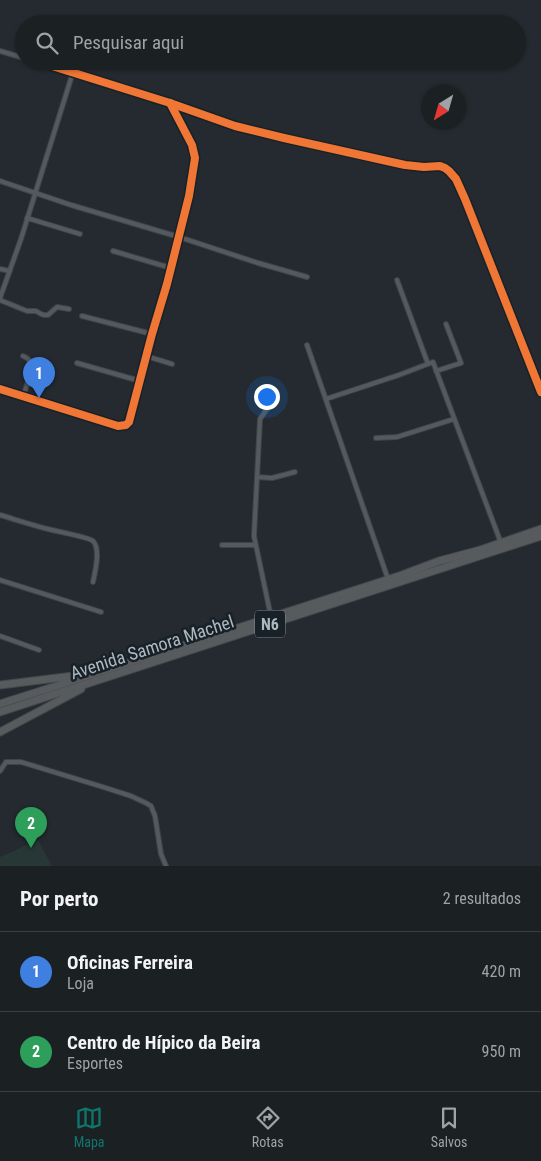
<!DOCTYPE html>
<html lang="pt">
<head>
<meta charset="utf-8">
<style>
	:root { --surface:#1b2023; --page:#282d30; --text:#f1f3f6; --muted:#a0a3a6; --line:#393e41; --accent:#0f766e }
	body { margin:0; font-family:"Roboto Condensed",sans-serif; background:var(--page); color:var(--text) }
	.compass { position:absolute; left:421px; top:85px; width:45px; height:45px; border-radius:50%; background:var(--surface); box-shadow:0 1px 4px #0004; rotate:217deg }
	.you { position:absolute; left:266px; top:396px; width:18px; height:18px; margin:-12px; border:4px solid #fff; border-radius:50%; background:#1a73e8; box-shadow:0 0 0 8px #1a73e833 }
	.badge { display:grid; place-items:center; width:32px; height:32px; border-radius:50%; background:var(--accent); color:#fff; font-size:16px; font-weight:700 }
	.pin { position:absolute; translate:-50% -41px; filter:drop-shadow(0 1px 2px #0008) }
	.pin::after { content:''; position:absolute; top:26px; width:18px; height:15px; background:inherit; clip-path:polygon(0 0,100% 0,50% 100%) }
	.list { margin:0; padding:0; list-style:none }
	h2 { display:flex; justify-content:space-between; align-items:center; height:65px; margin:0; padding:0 20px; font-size:21px }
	h2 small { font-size:16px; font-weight:400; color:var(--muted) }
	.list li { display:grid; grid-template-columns:32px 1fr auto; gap:15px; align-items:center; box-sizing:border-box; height:80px; padding:0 20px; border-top:1px solid var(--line) }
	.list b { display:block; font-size:19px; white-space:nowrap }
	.list p { margin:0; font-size:16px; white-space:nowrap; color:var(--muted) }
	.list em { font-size:16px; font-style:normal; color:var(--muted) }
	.icon { flex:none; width:28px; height:28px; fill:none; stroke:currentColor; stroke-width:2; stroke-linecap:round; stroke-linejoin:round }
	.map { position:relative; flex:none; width:541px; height:866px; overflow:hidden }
	.search { position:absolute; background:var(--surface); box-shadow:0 1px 4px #0004; left:15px; right:15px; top:15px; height:55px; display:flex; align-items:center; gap:12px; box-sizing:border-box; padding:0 18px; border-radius:28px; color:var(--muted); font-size:19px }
	.sheet { height:225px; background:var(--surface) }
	nav { display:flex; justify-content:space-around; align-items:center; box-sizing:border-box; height:70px; border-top:1px solid var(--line); background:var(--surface); font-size:14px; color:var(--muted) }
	nav a { display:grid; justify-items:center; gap:2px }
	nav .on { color:var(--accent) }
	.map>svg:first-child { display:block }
	.green { fill:#263735 }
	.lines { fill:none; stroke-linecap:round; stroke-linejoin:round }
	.minor-casing { stroke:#404448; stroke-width:6 }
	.trunk-casing { stroke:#41464b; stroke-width:9 }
	.minor { stroke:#54595d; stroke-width:4 }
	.trunk { stroke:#575b5e; stroke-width:7 }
	.cycleway-casing { stroke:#192128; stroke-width:11 }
	.cycleway { stroke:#f07635; stroke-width:8 }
	.labels { text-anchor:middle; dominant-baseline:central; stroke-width:5; stroke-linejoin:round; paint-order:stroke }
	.shield { fill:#192128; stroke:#818b93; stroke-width:1 }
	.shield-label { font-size:16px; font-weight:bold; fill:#adb8c1 }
	.street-label { font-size:18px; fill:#adb8c1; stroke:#192128 }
</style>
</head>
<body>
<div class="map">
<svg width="541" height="866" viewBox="0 0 541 866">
	<rect width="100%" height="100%" fill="#242a2f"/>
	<polygon class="green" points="38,840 52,866 0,866 0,857"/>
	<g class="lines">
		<g class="minor-casing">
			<g id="minor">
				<polyline points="0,51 24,58"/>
				<polyline points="36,61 170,103 235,126 284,138 405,165 424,167 440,166 445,168 449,171 456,179 465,199 541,392"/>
				<polyline points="0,181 71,205 179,237 258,263 307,277"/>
				<polyline points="27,218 80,234"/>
				<polyline points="113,251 171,268"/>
				<polyline points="0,269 10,271"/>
				<polyline points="397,280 428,364"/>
				<polyline points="0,298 21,239 73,72"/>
				<polyline points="0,300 27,311 36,311 41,314 44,315 48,315 57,307 69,309"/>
				<polyline points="82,316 152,334"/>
				<polyline points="307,345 388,579"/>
				<path d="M23,356C30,359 31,362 32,369"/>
				<polyline points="146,356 172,364"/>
				<polyline points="77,363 140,381"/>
				<polyline points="436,371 461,363 446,324"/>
				<polyline points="0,389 118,426 126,425 129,422 152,334 167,284 189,196 195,158 192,145 170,103"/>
				<polyline points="23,397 31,372 32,369 36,368"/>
				<polyline points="326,399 399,375 433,362 501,543"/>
				<polyline points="267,409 260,419 254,536 271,617"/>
				<polyline points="376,438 397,437 454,419"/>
				<polyline points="257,477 272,478 295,472"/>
				<path d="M0,515C17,520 35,526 52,530C60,532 88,537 93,541C101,549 95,572 93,582"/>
				<polyline points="222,545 255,545"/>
				<polyline points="0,580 101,612"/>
				<polyline points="0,636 39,650"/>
				<polyline points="0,771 6,762 21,762 103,787 131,796 146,803 151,806 155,816 161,854 166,866"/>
			</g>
		</g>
		<g class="trunk-casing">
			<g id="trunk">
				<polyline points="0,685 89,674"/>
				<polyline points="0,704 210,637 402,575 439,561 480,550 541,529"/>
				<polyline points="0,712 541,536"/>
				<polyline points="0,732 81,689"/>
			</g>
		</g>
		<use href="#minor" class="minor"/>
		<use href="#trunk" class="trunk"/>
		<g class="cycleway-casing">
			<g id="cycleway">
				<polyline points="36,61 170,103 235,126 284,138 405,165 424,167 440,166 445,168 449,171 456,179 465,199 541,392"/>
				<polyline points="0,389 118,426 126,425 129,422 152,334 167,284 189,196 195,158 192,145 170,103"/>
			</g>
		</g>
		<use href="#cycleway" class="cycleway"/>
	</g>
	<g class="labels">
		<rect class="shield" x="255" y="610.5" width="30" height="27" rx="4"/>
		<g class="shield-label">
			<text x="270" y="624">N6</text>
		</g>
		<g class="street-label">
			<text transform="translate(152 647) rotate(-18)">Avenida Samora Machel</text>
		</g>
	</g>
</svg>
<svg class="compass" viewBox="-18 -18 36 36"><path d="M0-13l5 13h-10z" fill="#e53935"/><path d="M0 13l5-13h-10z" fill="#a0a3a6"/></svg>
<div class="you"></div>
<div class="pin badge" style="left:39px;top:398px;background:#3f7fe0">1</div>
<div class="pin badge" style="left:31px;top:848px;background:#2e9e5b">2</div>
<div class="search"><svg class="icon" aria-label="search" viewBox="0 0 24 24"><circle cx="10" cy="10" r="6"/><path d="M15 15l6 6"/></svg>Pesquisar aqui</div>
</div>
<section class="sheet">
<h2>Por perto<small>2 resultados</small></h2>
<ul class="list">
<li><span class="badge" style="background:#3f7fe0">1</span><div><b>Oficinas Ferreira</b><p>Loja</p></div><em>420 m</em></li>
<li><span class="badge" style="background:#2e9e5b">2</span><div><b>Centro de Hípico da Beira</b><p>Esportes</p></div><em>950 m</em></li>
</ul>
</section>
<nav>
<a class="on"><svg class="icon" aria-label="map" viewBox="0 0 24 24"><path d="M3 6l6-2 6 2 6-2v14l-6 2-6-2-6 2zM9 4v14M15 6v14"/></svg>Mapa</a>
<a><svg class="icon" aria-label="directions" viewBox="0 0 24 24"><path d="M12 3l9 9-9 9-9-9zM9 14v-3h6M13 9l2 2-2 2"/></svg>Rotas</a>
<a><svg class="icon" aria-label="saved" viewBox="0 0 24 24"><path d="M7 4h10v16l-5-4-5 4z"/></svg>Salvos</a>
</nav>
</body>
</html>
